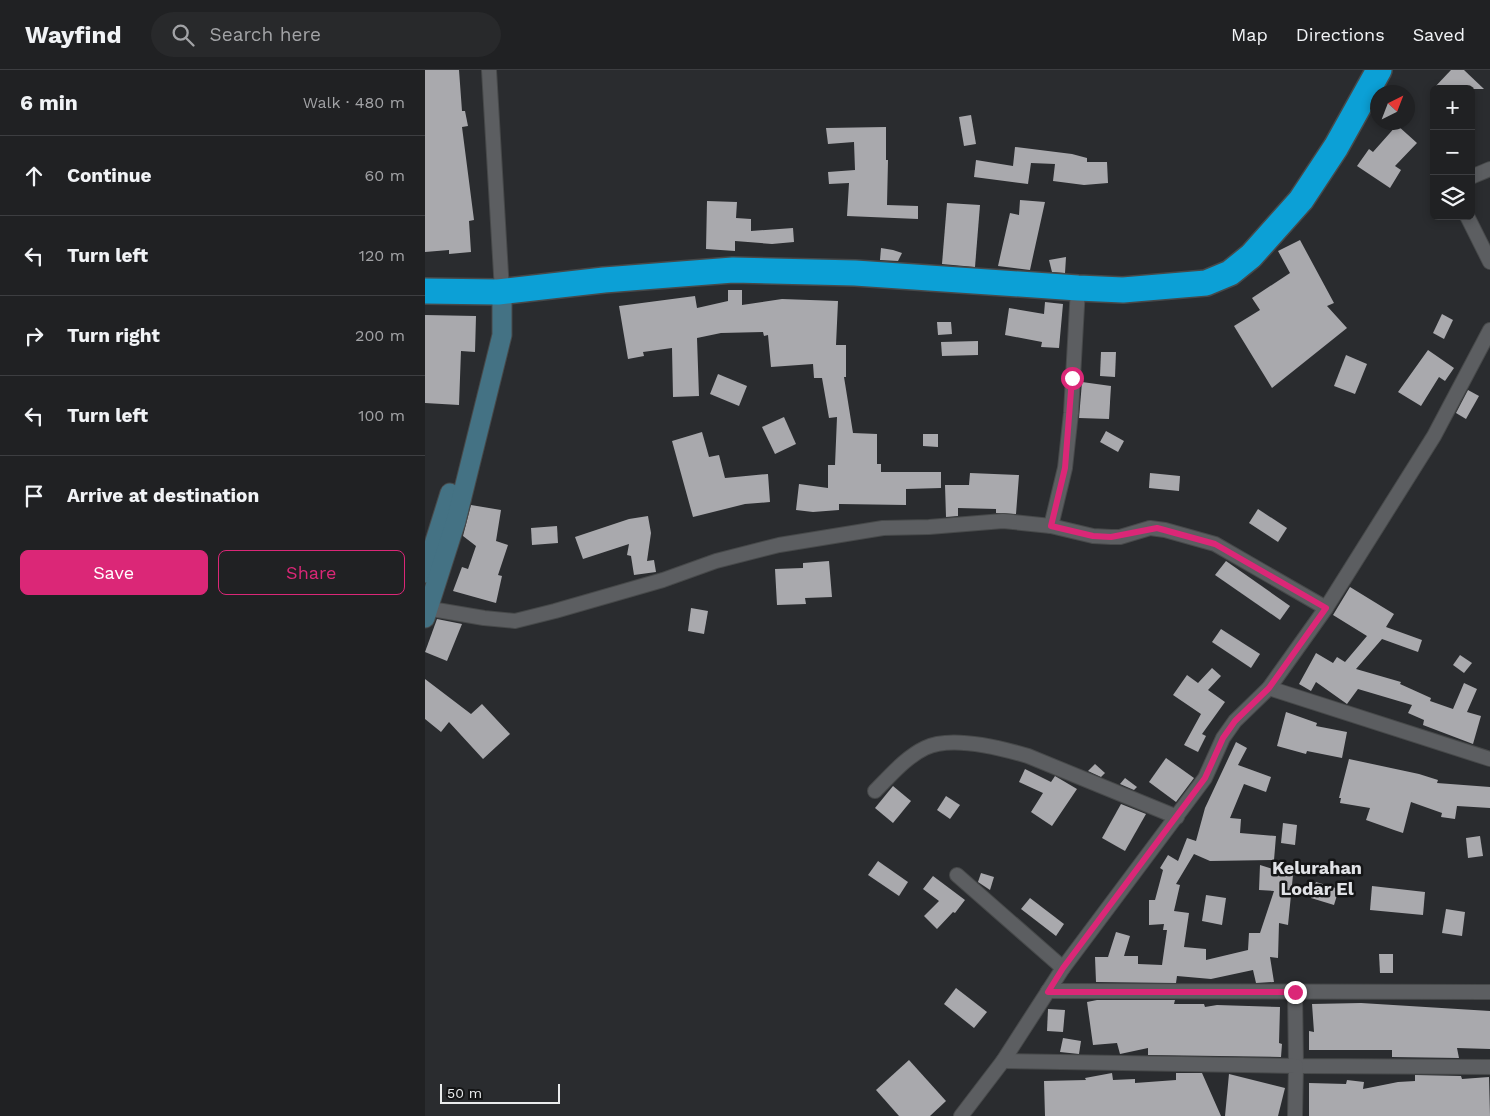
<!DOCTYPE html>
<html lang="en">
<head>
<meta charset="utf-8">
<style>
	:root { --surface:#202123; --page:#28292b; --text:#f1f3f6; --muted:#a2a3a6; --line:#3d3e41; --accent:#db2777 }
	body { margin:0; font-family:"Work Sans",sans-serif; background:var(--page); color:var(--text) }
	.controls { position:absolute; right:15px; top:15px; display:grid; overflow:hidden; border-radius:8px; box-shadow:0 2px 8px #0003 }
	.controls button { width:45px; height:45px; display:grid; place-items:center; padding:0; border:0; border-bottom:1px solid var(--line); background:var(--surface); color:var(--text); font:25px sans-serif }
	.compass { position:absolute; left:945px; top:15px; width:45px; height:45px; border-radius:50%; background:var(--surface); box-shadow:0 2px 8px #0003; rotate:42deg }
	.scale { position:absolute; left:15px; bottom:12px; width:120px; box-sizing:border-box; padding-left:5px; border:2px solid #eaeced; border-top:0; font-size:14px; line-height:18px; white-space:nowrap; color:#eaeced; -webkit-text-stroke:4px #141516; paint-order:stroke }
	.stop { position:absolute; width:15px; height:15px; margin:-11px; border:4px solid #db2777; border-radius:50%; background:#fff }
	.stop.end { background:#db2777; border-color:#fff; box-shadow:0 1px 5px #0008 }
	.list { margin:0; padding:0; list-style:none }
	h2 { display:flex; justify-content:space-between; align-items:center; height:65px; margin:0; padding:0 20px; font-size:21px }
	h2 small { font-size:16px; font-weight:400; color:var(--muted) }
	.list li { display:grid; grid-template-columns:32px 1fr auto; gap:15px; align-items:center; box-sizing:border-box; height:80px; padding:0 20px; border-top:1px solid var(--line) }
	.list b { display:block; font-size:19px; white-space:nowrap }
	.list em { font-size:16px; font-style:normal; color:var(--muted) }
	.actions { display:flex; gap:10px; padding:15px 20px }
	.actions a { flex:1; padding:11px 0; border:1px solid var(--accent); border-radius:8px; text-align:center; font-size:18px; color:var(--accent) }
	.actions .main { background:var(--accent); color:#fff }
	.icon { flex:none; width:28px; height:28px; fill:none; stroke:currentColor; stroke-width:2; stroke-linecap:round; stroke-linejoin:round }
	.map { position:relative; flex:none; width:1065px; height:1046px; overflow:hidden }
	header { display:flex; align-items:center; gap:30px; box-sizing:border-box; height:70px; padding:0 25px; background:var(--surface); border-bottom:1px solid var(--line) }
	header strong { font-size:24px }
	nav { display:flex; gap:28px; margin-inline-start:auto; font-size:18px }
	.search { width:350px; height:45px; background:var(--page); display:flex; align-items:center; gap:12px; box-sizing:border-box; padding:0 18px; border-radius:28px; color:var(--muted); font-size:19px }
	main { display:flex }
	aside { flex:1; background:var(--surface) }
	.map>svg:first-child { display:block }
	.building { fill:#a9a9ad }
	.lines { fill:none; stroke-linecap:round; stroke-linejoin:round }
	.street-casing { stroke:#47494a; stroke-width:16 }
	.secondary-casing { stroke:#47494a; stroke-width:21 }
	.highway-casing { stroke:#47494a; stroke-width:28 }
	.street { stroke:#5c5e61; stroke-width:14 }
	.secondary { stroke:#447284; stroke-width:19 }
	.highway { stroke:#0ca0d6; stroke-width:25 }
	.route { stroke:#db2777; stroke-width:6 }
	.labels { text-anchor:middle; dominant-baseline:central; stroke-width:5; stroke-linejoin:round; paint-order:stroke }
	.quarter-label { font-size:18px; font-weight:bold; fill:#e0e2e6; stroke:#141516 }
</style>
</head>
<body>
<header>
<strong>Wayfind</strong>
<div class="search"><svg class="icon" aria-label="search" viewBox="0 0 24 24"><circle cx="10" cy="10" r="6"/><path d="M15 15l6 6"/></svg>Search here</div>
<nav><a>Map</a><a>Directions</a><a>Saved</a></nav>
</header>
<main>
<aside>
<h2>6 min<small>Walk · 480 m</small></h2>
<ul class="list">
<li><svg class="icon" aria-label="ahead" viewBox="0 0 24 24"><path d="M12 20V5M6 11l6-6 6 6"/></svg><div><b>Continue</b></div><em>60 m</em></li>
<li><svg class="icon" aria-label="left" viewBox="0 0 24 24"><path d="M17 20v-9H6M10 6l-5 5 5 5"/></svg><div><b>Turn left</b></div><em>120 m</em></li>
<li><svg class="icon" aria-label="right" viewBox="0 0 24 24"><path d="M7 20v-9h11M14 6l5 5-5 5"/></svg><div><b>Turn right</b></div><em>200 m</em></li>
<li><svg class="icon" aria-label="left" viewBox="0 0 24 24"><path d="M17 20v-9H6M10 6l-5 5 5 5"/></svg><div><b>Turn left</b></div><em>100 m</em></li>
<li><svg class="icon" aria-label="arrive" viewBox="0 0 24 24"><path d="M6 21V4h12l-3 4 3 4H6"/></svg><div><b>Arrive at destination</b></div></li>
</ul>
<div class="actions"><a class="main">Save</a><a>Share</a></div>
</aside>
<div class="map">
<svg width="1065" height="1046" viewBox="0 0 1065 1046">
	<rect width="100%" height="100%" fill="#2a2c2f"/>
	<g class="building">
		<polygon points="0,0 34,0 37,41 40,41 43,56 37,57 49,150 44,151 46,182 24,184 24,180 0,182"/>
		<polygon points="1026,0 1039,0 1059,19 1008,19"/>
		<polygon points="546,45 551,74 539,76 534,47"/>
		<polygon points="972,55 992,73 970,96 976,100 965,118 932,96 944,79 948,82"/>
		<polygon points="461,57 461,90 463,90 462,135 493,136 493,149 422,146 424,113 404,114 403,102 430,100 429,72 403,74 401,58"/>
		<polygon points="590,77 647,84 662,88 662,92 682,92 683,113 659,115 628,111 630,94 606,93 603,114 549,107 551,90 588,96"/>
		<polygon points="595,130 620,132 605,200 573,196 585,143 594,145"/>
		<polygon points="282,131 312,132 311,148 326,149 326,161 368,158 369,172 347,174 310,171 310,181 281,179"/>
		<polygon points="522,133 555,135 550,197 517,194"/>
		<polygon points="875,170 909,233 902,236 922,258 847,318 809,256 835,240 827,228 865,203 853,181"/>
		<polygon points="456,178 468,180 477,183 473,191 455,190"/>
		<polygon points="641,187 640,203 627,202 624,190"/>
		<polygon points="303,220 317,220 317,235 357,229 413,231 411,275 421,275 421,307 419,307 428,363 452,364 452,394 456,394 456,402 516,402 516,418 481,419 481,435 414,434 414,440 388,442 371,440 374,414 403,418 403,395 410,395 412,347 404,348 397,308 389,308 388,294 346,297 343,265 339,266 338,262 296,263 272,268 274,326 248,327 247,278 218,282 219,286 203,289 194,236 270,226 272,238 303,231"/>
		<polygon points="620,232 638,234 634,278 616,277 617,272 580,265 584,238 619,244"/>
		<polygon points="1017,244 1028,250 1019,269 1008,263"/>
		<polygon points="0,245 51,246 50,282 36,281 34,335 0,333"/>
		<polygon points="512,252 526,252 527,264 513,265"/>
		<polygon points="553,271 553,285 517,286 516,272"/>
		<polygon points="1003,280 1029,298 1020,311 1014,307 996,336 973,322"/>
		<polygon points="676,282 691,282 690,307 675,306"/>
		<polygon points="921,285 942,294 930,324 909,316"/>
		<polygon points="293,304 322,316 314,336 285,324"/>
		<polygon points="657,312 686,316 684,349 654,348"/>
		<polygon points="1043,320 1054,326 1041,349 1031,343"/>
		<polygon points="359,347 371,374 350,384 337,357"/>
		<polygon points="681,361 699,371 693,382 675,372"/>
		<polygon points="277,362 284,387 294,385 300,408 343,404 345,432 320,434 268,447 247,371"/>
		<polygon points="498,364 513,364 513,377 498,376"/>
		<polygon points="545,403 594,405 591,444 571,443 571,439 533,438 533,446 521,447 520,415 544,415"/>
		<polygon points="725,403 755,406 754,421 724,418"/>
		<polygon points="46,435 76,440 71,471 83,475 73,505 77,506 71,533 28,521 37,497 43,499 51,476 38,466"/>
		<polygon points="833,439 862,458 853,472 824,453"/>
		<polygon points="223,446 226,463 222,491 229,490 231,502 209,505 206,486 202,485 204,474 158,489 150,467 204,449"/>
		<polygon points="132,456 133,473 107,475 106,458"/>
		<polygon points="404,491 407,527 380,528 381,534 352,535 350,499 378,498 378,493"/>
		<polygon points="801,491 865,536 855,550 790,505"/>
		<polygon points="925,517 969,544 961,557 997,570 993,582 957,569 931,599 976,612 975,614 1006,628 1005,631 1028,639 1039,613 1052,619 1042,642 1056,646 1048,674 998,655 999,650 983,643 987,635 933,619 922,634 891,612 886,621 874,614 891,583 908,593 912,587 920,592 942,566 908,545"/>
		<polygon points="266,538 283,541 279,564 263,561"/>
		<polygon points="12,549 37,554 22,591 0,582"/>
		<polygon points="796,559 835,584 826,598 787,572"/>
		<polygon points="1035,585 1047,593 1039,603 1028,595"/>
		<polygon points="787,598 796,606 783,620 800,632 777,664 781,666 773,682 759,675 776,644 748,625 762,605 773,613"/>
		<polygon points="0,609 46,644 57,634 85,664 58,689 24,652 16,662 0,649"/>
		<polygon points="861,642 892,653 891,656 922,662 917,688 882,681 881,684 852,676"/>
		<polygon points="811,672 822,678 813,695 846,707 841,722 819,714 805,748 816,749 815,763 851,766 849,790 785,791 769,784 751,814 755,815 749,841 764,843 759,877 781,879 781,890 823,880 824,863 835,863 849,821 834,820 835,795 868,805 863,855 854,853 853,888 845,887 849,912 831,913 828,900 786,909 752,906 751,913 671,912 670,887 683,887 691,862 705,866 699,886 713,886 713,894 737,895 742,860 738,860 739,854 724,855 724,830 730,830 738,800 735,798 743,785 753,791 762,768 771,771 780,738"/>
		<polygon points="741,688 769,708 751,732 724,712"/>
		<polygon points="924,689 994,704 1013,710 1012,713 1065,717 1065,738 1032,736 1030,749 1016,747 1017,743 986,732 978,763 969,760 941,750 945,738 915,733 916,728 914,728"/>
		<polygon points="670,694 680,703 676,707 663,701"/>
		<polygon points="600,699 626,712 630,706 652,719 627,756 606,742 618,723 594,712"/>
		<polygon points="700,708 712,717 709,720 695,714"/>
		<polygon points="468,716 486,731 468,753 450,738"/>
		<polygon points="521,726 535,735 525,749 512,740"/>
		<polygon points="696,734 721,744 700,781 677,768"/>
		<polygon points="858,753 872,755 870,775 856,773"/>
		<polygon points="1055,766 1058,786 1043,788 1041,768"/>
		<polygon points="453,791 483,812 474,826 443,805"/>
		<polygon points="556,803 569,807 565,820 553,812"/>
		<polygon points="508,806 540,830 530,843 528,842 512,859 499,846 514,831 498,819"/>
		<polygon points="891,812 914,819 909,835 886,828"/>
		<polygon points="947,816 1000,822 998,845 945,840"/>
		<polygon points="781,825 801,828 797,855 777,851"/>
		<polygon points="605,828 639,854 631,866 596,839"/>
		<polygon points="1021,839 1040,842 1037,866 1017,863"/>
		<polygon points="954,884 968,884 968,903 955,903"/>
		<polygon points="531,918 562,942 549,958 519,934"/>
		<polygon points="672,930 750,930 749,934 779,934 780,937 792,935 855,937 854,973 857,974 856,987 723,985 723,978 695,984 692,973 668,975 662,932"/>
		<polygon points="936,933 1065,941 1065,979 1032,978 1034,988 967,987 967,980 884,980 884,961 889,962 887,934"/>
		<polygon points="623,939 640,940 638,962 622,961"/>
		<polygon points="638,968 656,971 654,984 635,982"/>
		<polygon points="484,990 521,1031 505,1046 474,1046 451,1020"/>
		<polygon points="687,1003 688,1010 710,1009 710,1013 751,1010 751,1003 777,1003 796,1046 620,1046 619,1011 661,1010 660,1008"/>
		<polygon points="804,1004 860,1018 853,1046 800,1046"/>
		<polygon points="990,1005 1036,1006 1037,1009 1064,1007 1065,1046 884,1046 884,1013 921,1014 922,1010 939,1012 938,1019 973,1012 990,1011"/>
	</g>
	<g class="lines">
		<g class="street-casing">
			<g id="street">
				<polyline points="64,0 77,221"/>
				<polyline points="1046,107 1065,99"/>
				<polyline points="1042,146 1065,192"/>
				<polyline points="626,456 640,398 646,343 653,218"/>
				<polyline points="0,538 59,548 90,551 130,541 238,510 291,491 354,475 458,458 504,457 578,451 626,456 668,466 686,467 695,467 725,458 740,460 790,474 901,538"/>
				<polyline points="844,618 1065,689"/>
				<path d="M450,721C465,706 481,687 500,678C526,665 576,678 603,686L752,747"/>
				<polyline points="532,805 638,898"/>
				<polyline points="623,921 1065,922"/>
				<polyline points="870,922 871,996 1065,997"/>
				<polyline points="578,991 871,996 870,1046"/>
				<polyline points="536,1046 578,991 638,898 780,708 798,668 810,651 844,618 901,538 1009,366 1065,260"/>
			</g>
		</g>
		<g class="secondary-casing">
			<g id="secondary">
				<polyline points="0,503 25,423"/>
				<polyline points="0,548 31,451 77,265 77,221"/>
			</g>
		</g>
		<g class="highway-casing">
			<polyline id="highway" points="0,221 73,222 179,210 308,200 430,203 653,218 698,220 781,213 805,203 826,186 876,130 911,77 954,0"/>
		</g>
		<use href="#street" class="street"/>
		<use href="#secondary" class="secondary"/>
		<use href="#highway" class="highway"/>
	</g>
	<g class="lines">
		<polyline class="route" points="647,308 640,398 626,456 668,466 686,467 732,458 790,474 901,538 844,618 810,651 798,668 780,708 638,898 623,922 870,922"/>
	</g>
	<g class="labels">
		<g class="quarter-label">
			<text x="892" y="797">Kelurahan<tspan x="892" dy="21">Lodar El</tspan></text>
		</g>
	</g>
</svg>
<div class="controls">
<button>+</button>
<button>−</button>
<button><svg class="icon" aria-label="layers" viewBox="0 0 24 24"><path d="M12 4l9 5-9 5-9-5zM3 14l9 5 9-5"/></svg></button>
</div>
<svg class="compass" viewBox="-18 -18 36 36"><path d="M0-13l5 13h-10z" fill="#e53935"/><path d="M0 13l5-13h-10z" fill="#a2a3a6"/></svg>
<div class="scale">50 m</div>
<div class="stop" style="left:647px;top:308px"></div>
<div class="stop end" style="left:870px;top:922px"></div>
</div>
</main>
</body>
</html>
